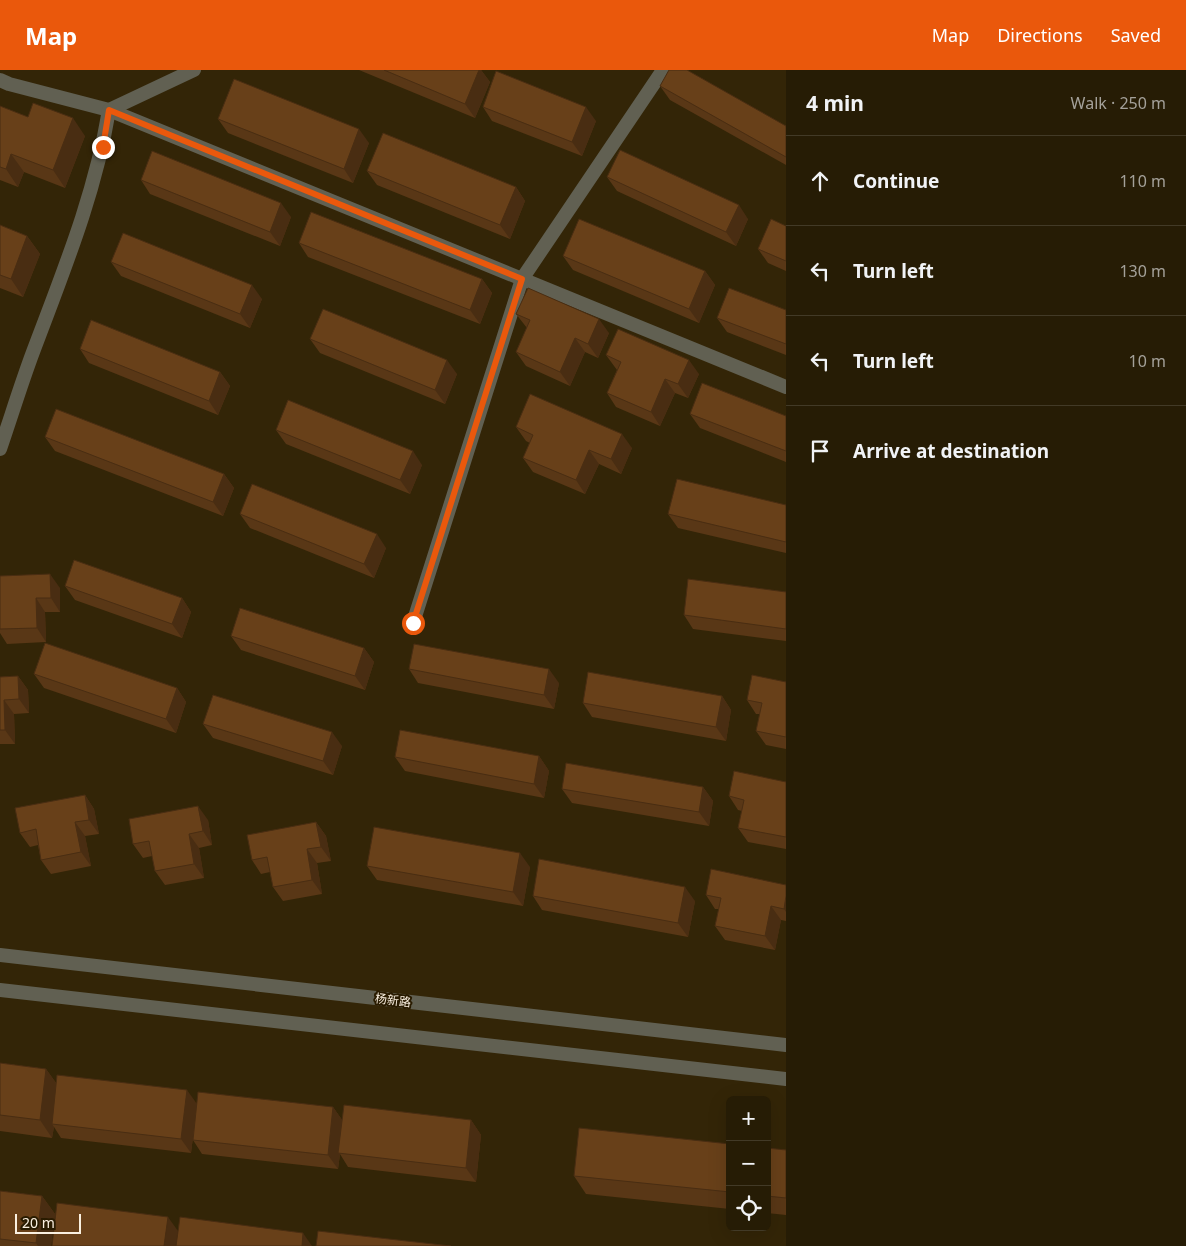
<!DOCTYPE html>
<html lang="en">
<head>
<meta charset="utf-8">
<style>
	:root { --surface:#261c05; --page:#2e250f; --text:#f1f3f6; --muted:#a4a19a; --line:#423a27; --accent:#ea580c }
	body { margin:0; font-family:"Noto Sans","Noto Sans SC",sans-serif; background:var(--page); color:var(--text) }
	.controls { position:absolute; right:15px; bottom:15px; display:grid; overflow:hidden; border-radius:8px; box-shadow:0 5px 20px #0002 }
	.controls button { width:45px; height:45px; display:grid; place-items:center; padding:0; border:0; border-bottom:1px solid var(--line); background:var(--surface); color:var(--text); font:25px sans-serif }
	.scale { position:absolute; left:15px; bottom:12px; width:66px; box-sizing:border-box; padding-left:5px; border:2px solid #faf0e0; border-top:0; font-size:14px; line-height:18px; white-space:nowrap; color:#faf0e0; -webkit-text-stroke:4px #291b00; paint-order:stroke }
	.stop { position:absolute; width:15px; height:15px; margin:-11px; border:4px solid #ea580c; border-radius:50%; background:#fff }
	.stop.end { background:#ea580c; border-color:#fff; box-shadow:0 1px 5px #0008 }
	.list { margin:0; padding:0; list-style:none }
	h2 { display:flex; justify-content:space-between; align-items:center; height:65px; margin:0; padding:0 20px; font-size:21px }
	h2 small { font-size:16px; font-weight:400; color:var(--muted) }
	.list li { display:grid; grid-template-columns:32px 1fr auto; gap:15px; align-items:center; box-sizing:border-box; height:90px; padding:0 20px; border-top:1px solid var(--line) }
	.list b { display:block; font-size:19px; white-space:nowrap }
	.list em { font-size:16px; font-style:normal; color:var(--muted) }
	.icon { flex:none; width:28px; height:28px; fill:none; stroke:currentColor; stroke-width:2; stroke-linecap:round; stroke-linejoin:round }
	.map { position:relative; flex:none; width:786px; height:1176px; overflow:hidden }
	header { display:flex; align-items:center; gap:30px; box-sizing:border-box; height:70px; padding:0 25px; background:var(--accent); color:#fff }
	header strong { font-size:24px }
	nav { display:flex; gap:28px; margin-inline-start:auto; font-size:18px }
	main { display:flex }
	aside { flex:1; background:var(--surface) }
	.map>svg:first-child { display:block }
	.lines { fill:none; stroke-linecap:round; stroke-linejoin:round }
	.tertiary { stroke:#616052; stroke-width:14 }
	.wall { fill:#593716 }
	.shaded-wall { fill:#492d12 }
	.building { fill:#684019; stroke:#492d12 }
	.route { stroke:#ea580c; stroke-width:6 }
	.labels { text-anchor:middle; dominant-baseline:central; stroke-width:4; stroke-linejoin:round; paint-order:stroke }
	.street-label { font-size:12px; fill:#faf0e0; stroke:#291b00 }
</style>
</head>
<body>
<header>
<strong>Map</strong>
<nav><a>Map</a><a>Directions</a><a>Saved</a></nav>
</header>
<main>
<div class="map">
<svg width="786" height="1176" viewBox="0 0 786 1176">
	<rect width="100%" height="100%" fill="#332507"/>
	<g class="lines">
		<g class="tertiary">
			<polyline points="0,10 9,14 109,40 786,317"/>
			<polyline points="109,40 194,0"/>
			<path d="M0,379C11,347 21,314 33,282C63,202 95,125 109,40"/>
			<polyline points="413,553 522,209 663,0"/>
			<polyline points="0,885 786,975"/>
			<polyline points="0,920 786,1009"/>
		</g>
	</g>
	<g class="wall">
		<polygon points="359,0 481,0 490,12 475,48"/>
		<polygon points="660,16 786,56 786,95 670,30"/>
		<polygon points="0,36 28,47 85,66 65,118 24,102 18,117 0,110"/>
		<polygon points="483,37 596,51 582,86 492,51"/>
		<polygon points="218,49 369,73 353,113 228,63"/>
		<polygon points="367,101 516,117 525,131 510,169 377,115"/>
		<polygon points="607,107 748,149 736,176 617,121"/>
		<polygon points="141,110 291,147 280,176 150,124"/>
		<polygon points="0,155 27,166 40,184 23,227 0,218"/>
		<polygon points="786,156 786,201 768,193 758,179"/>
		<polygon points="299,173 482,209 492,223 480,254 308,187"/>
		<polygon points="563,186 705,201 715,215 699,253 573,200"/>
		<polygon points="111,192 262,229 250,258 121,206"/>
		<polygon points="786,240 786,285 727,262 717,248"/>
		<polygon points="516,244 609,263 598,288 585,282 570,316 526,296 516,282 527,258"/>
		<polygon points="310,269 457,304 445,334 320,283"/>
		<polygon points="80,279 220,302 230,316 218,345 89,293"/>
		<polygon points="606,285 699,304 688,328 675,323 660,356 616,337 607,323 617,300"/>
		<polygon points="690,344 786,346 786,392 700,358"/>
		<polygon points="516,357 632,378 621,404 599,394 585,424 533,402 523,388 530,373 526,371"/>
		<polygon points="276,360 422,395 410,424 286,374"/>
		<polygon points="45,367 224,404 234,418 223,446 55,381"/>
		<polygon points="786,435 786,483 678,458 668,444"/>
		<polygon points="240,444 386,478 374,508 250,458"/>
		<polygon points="0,506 60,518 60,542 45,542 46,572 7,574 0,563"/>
		<polygon points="65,516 182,528 191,542 182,568 75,530"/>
		<polygon points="786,522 786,571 693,559 684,545"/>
		<polygon points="231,566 364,578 374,592 365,620 241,580"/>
		<polygon points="409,599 559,613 554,639 418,613"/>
		<polygon points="34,604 177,618 186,632 176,663 44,618"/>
		<polygon points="18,606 28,620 29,643 14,644 15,674 0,674 0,607"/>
		<polygon points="786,612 786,679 766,675 756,661 760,644 756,644 747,630"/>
		<polygon points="722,626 731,640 726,671 592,647 583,633"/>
		<polygon points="203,654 342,676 333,705 213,668"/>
		<polygon points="539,686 549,701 544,728 405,701 395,687"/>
		<polygon points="786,712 786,779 748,772 738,758 742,741 738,740 729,726"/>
		<polygon points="703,717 713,731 709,756 572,733 562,719"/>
		<polygon points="85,725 94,739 99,764 85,766 91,796 51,804 41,790 38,775 30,777 20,763"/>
		<polygon points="208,750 212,775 199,778 204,808 165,815 155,801 152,786 143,788 133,774"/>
		<polygon points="316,752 326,766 331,791 317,793 322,824 283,831 273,817 270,802 261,804 252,790"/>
		<polygon points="367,796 530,797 523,836 377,810"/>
		<polygon points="786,815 786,851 781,850 775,880 725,870 715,856 719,839 715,839 706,825"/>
		<polygon points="533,826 695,831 688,867 542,840"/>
		<polygon points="0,993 46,999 56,1013 196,1034 333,1037 342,1050 471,1050 481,1065 476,1112 348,1097 340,1084 338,1099 202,1084 193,1070 193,1067 191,1083 61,1068 54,1057 52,1068 0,1061"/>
		<polygon points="730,1074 730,1139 586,1124 574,1106"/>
		<polygon points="767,1078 786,1080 786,1145 767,1143"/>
		<polygon points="0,1121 42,1126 55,1144 51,1176 0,1176"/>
	</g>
	<g class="shaded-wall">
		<polygon points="479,0 481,0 490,12 475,48 465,34"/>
		<polygon points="586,37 596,51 582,86 572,72"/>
		<polygon points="73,48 85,66 65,118 53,100"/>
		<polygon points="359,59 369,73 353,113 344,99"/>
		<polygon points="11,84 24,102 18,117 6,99"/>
		<polygon points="516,117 525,131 510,169 500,155"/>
		<polygon points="281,133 291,147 280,176 270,162"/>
		<polygon points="739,135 748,149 736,176 726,162"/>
		<polygon points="27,166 40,184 23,227 11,209"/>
		<polygon points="705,201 715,215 699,253 689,239"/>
		<polygon points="482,209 492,223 480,254 470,240"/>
		<polygon points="252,215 262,229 250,258 240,244"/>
		<polygon points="599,249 609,263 598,288 588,274"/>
		<polygon points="575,268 585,282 570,316 560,302"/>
		<polygon points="447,290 457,304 445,334 435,320"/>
		<polygon points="689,290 699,304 688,328 678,314"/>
		<polygon points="220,302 230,316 218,345 209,331"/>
		<polygon points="665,309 675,323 660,356 651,342"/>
		<polygon points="622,364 632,378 621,404 611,389"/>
		<polygon points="589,380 599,394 585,424 576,410"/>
		<polygon points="413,381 422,395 410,424 400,410"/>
		<polygon points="224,404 234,418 223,446 213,432"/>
		<polygon points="377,464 386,478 374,508 364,494"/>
		<polygon points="50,504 60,518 60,542 51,528"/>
		<polygon points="36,528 45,542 46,572 37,558"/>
		<polygon points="182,528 191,542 182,568 172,554"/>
		<polygon points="364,578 374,592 365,620 355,606"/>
		<polygon points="549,599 559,613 554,639 544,625"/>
		<polygon points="18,606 28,620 29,643 19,629"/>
		<polygon points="177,618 186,632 176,663 166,649"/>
		<polygon points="722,626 731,640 726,671 716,657"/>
		<polygon points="4,630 14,644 15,674 5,660"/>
		<polygon points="332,662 342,676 333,705 323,691"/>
		<polygon points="539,686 549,701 544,728 534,714"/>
		<polygon points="703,717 713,731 709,756 699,742"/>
		<polygon points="85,725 94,739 99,764 89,750"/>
		<polygon points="198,736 208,750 212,775 203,761"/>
		<polygon points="75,752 85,766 91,796 81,782"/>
		<polygon points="316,752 326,766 331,791 321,777"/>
		<polygon points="189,764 199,778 204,808 194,794"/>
		<polygon points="307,779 317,793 322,824 312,810"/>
		<polygon points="520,783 530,797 523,836 513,822"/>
		<polygon points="685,817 695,831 688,867 678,853"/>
		<polygon points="786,826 786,842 784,839"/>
		<polygon points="771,836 781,850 775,880 765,866"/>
		<polygon points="46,999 59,1017 52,1054 54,1057 52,1068 40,1050"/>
		<polygon points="187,1020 197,1034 191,1083 181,1069"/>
		<polygon points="333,1037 343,1051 338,1083 340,1084 338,1099 328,1085"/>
		<polygon points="471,1050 481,1065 476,1112 466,1098"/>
		<polygon points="42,1126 55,1144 51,1176 38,1176 36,1173"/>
		<polygon points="168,1147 178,1161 176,1176 164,1176"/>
		<polygon points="303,1163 312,1176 302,1176"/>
	</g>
	<g class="building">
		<polygon points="384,0 479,0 465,34"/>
		<polygon points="669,0 687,0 786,56 786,87 660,16"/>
		<polygon points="496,1 586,37 572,72 483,37"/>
		<polygon points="234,9 359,59 344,99 218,49"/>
		<polygon points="33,33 73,48 53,100 11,84 6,99 0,97 0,36 28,47"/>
		<polygon points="383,63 516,117 500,155 367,101"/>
		<polygon points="620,80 739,135 726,162 607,107"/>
		<polygon points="152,81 281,133 270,162 141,110"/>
		<polygon points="311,142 482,209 470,240 299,173"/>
		<polygon points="579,149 705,201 689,239 563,186"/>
		<polygon points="771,149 786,156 786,191 758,179"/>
		<polygon points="0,155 27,166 11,209 0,205"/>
		<polygon points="123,163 252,215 240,244 111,192"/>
		<polygon points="528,218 599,249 588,274 575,268 560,302 516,282 530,250 516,244"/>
		<polygon points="729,218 786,240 786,274 717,248"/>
		<polygon points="323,239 447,290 435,320 310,269"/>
		<polygon points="91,250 220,302 209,331 80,279"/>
		<polygon points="618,259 689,290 678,314 665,309 651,342 607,323 621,292 606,285"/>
		<polygon points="702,313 786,346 786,381 690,344"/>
		<polygon points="530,324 622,364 611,389 589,380 576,410 523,388 533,365 516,357"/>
		<polygon points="288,330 413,381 400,410 276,360"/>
		<polygon points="56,339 224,404 213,432 45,367"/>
		<polygon points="677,409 786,435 786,472 668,444"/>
		<polygon points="252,414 377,464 364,494 240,444"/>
		<polygon points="74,490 182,528 172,554 65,516"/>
		<polygon points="50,504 51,528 36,528 37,558 0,559 0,506"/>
		<polygon points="688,509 786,522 786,559 684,545"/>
		<polygon points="240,538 364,578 355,606 231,566"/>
		<polygon points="45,573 177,618 166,649 34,604"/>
		<polygon points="414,574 549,599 544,625 409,599"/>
		<polygon points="588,602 722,626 716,657 583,633"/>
		<polygon points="752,605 786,612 786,667 756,661 762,633 747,630"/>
		<polygon points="18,606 19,629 4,630 5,660 0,660 0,607"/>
		<polygon points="213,625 332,662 323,691 203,654"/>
		<polygon points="400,660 539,686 534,714 395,687"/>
		<polygon points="566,693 703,717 699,742 562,719"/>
		<polygon points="734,701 786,712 786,767 738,758 744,730 729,726"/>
		<polygon points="85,725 89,750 75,752 81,782 41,790 36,759 20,763 15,738"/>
		<polygon points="198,736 203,761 189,764 194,794 155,801 149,771 133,774 129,749"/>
		<polygon points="316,752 321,777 307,779 312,810 273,817 267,787 252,790 247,765"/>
		<polygon points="374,757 520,783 513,822 367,796"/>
		<polygon points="539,789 685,817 678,853 533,826"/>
		<polygon points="711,799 786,815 786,826 784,839 771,836 765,866 715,856 721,828 706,825"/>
		<polygon points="0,993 46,999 40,1050 0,1045"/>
		<polygon points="57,1005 187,1020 181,1069 52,1054"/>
		<polygon points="198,1022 333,1037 328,1085 193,1070"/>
		<polygon points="344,1035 471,1050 466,1098 338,1083"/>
		<polygon points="579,1058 730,1074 730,1122 574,1106"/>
		<polygon points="767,1078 786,1080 786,1128 767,1126"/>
		<polygon points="0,1121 42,1126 36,1173 0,1169"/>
		<polygon points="57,1133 168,1147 164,1176 52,1176"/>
		<polygon points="180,1147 303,1163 302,1176 176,1176"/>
		<polygon points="318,1161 451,1176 316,1176"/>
	</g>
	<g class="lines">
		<polyline class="route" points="103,77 109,40 522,209 413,553"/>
	</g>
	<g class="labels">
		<g class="street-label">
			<text transform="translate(393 930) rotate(7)">杨新路</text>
		</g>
	</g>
</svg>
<div class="controls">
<button>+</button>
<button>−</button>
<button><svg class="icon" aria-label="locate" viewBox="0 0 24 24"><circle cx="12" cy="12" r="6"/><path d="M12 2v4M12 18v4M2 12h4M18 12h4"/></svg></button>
</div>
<div class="scale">20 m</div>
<div class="stop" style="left:413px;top:553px"></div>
<div class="stop end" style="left:103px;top:77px"></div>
</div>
<aside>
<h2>4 min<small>Walk · 250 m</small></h2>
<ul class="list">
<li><svg class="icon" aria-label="ahead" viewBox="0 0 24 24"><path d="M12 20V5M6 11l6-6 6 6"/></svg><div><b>Continue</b></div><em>110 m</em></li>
<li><svg class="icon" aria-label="left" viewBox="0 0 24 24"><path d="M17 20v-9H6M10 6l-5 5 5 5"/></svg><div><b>Turn left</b></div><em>130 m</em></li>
<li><svg class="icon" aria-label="left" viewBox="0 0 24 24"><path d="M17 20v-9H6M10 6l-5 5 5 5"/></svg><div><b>Turn left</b></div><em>10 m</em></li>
<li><svg class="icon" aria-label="arrive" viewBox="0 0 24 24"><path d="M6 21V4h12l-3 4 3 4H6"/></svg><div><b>Arrive at destination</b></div></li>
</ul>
</aside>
</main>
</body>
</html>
